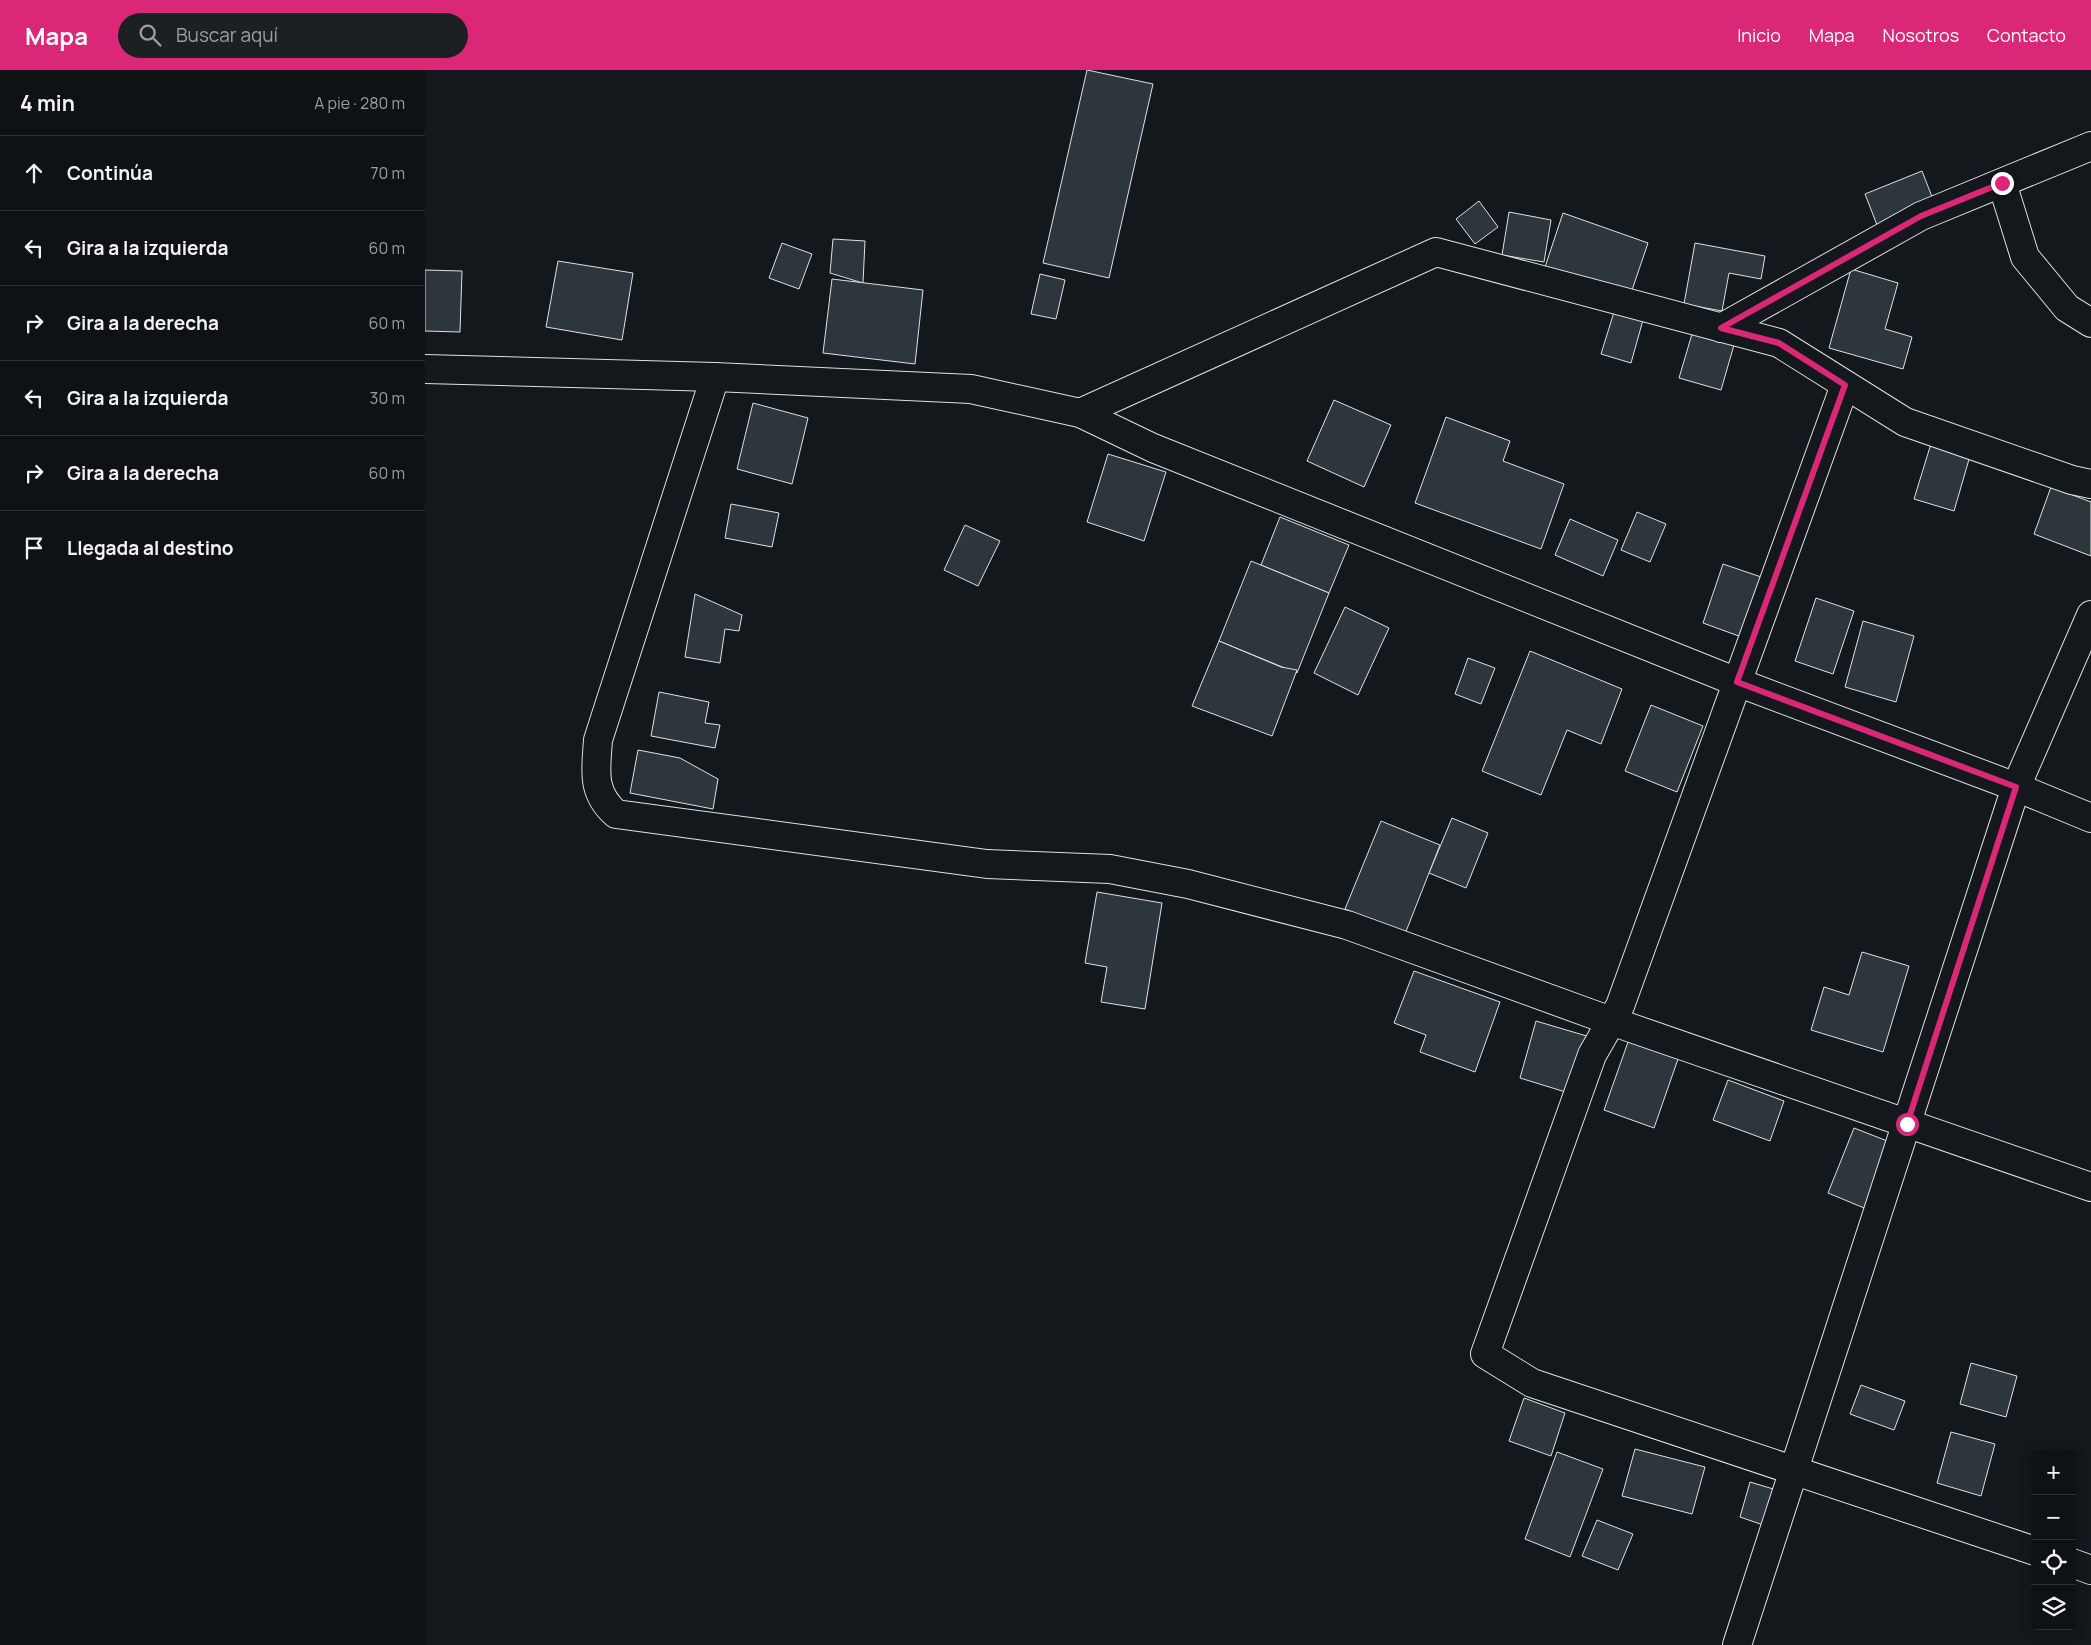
<!DOCTYPE html>
<html lang="es">
<head>
<meta charset="utf-8">
<style>
	:root { --surface:#0f1215; --page:#1d2022; --text:#f1f3f6; --muted:#9b9ea0; --line:#2f3234; --accent:#db2777 }
	body { margin:0; font-family:Manrope,sans-serif; background:var(--page); color:var(--text) }
	.controls { position:absolute; right:15px; bottom:15px; display:grid; overflow:hidden; border-radius:5px; box-shadow:0 2px 12px #0003 }
	.controls button { width:45px; height:45px; display:grid; place-items:center; padding:0; border:0; border-bottom:1px solid var(--line); background:var(--surface); color:var(--text); font:25px sans-serif }
	.stop { position:absolute; width:15px; height:15px; margin:-11px; border:4px solid #db2777; border-radius:50%; background:#fff }
	.stop.end { background:#db2777; border-color:#fff; box-shadow:0 1px 5px #0008 }
	.list { margin:0; padding:0; list-style:none }
	h2 { display:flex; justify-content:space-between; align-items:center; height:65px; margin:0; padding:0 20px; font-size:21px }
	h2 small { font-size:16px; font-weight:400; color:var(--muted) }
	.list li { display:grid; grid-template-columns:32px 1fr auto; gap:15px; align-items:center; box-sizing:border-box; height:75px; padding:0 20px; border-top:1px solid var(--line) }
	.list b { display:block; font-size:19px; white-space:nowrap }
	.list em { font-size:16px; font-style:normal; color:var(--muted) }
	.icon { flex:none; width:28px; height:28px; fill:none; stroke:currentColor; stroke-width:2; stroke-linecap:round; stroke-linejoin:round }
	.map { position:relative; flex:none; width:1666px; height:1575px; overflow:hidden }
	header { display:flex; align-items:center; gap:30px; box-sizing:border-box; height:70px; padding:0 25px; background:var(--accent); color:#fff }
	header strong { font-size:24px }
	nav { display:flex; gap:28px; margin-inline-start:auto; font-size:18px }
	.search { width:350px; height:45px; background:var(--page); display:flex; align-items:center; gap:12px; box-sizing:border-box; padding:0 18px; border-radius:28px; color:var(--muted); font-size:19px }
	main { display:flex }
	aside { flex:1; background:var(--surface) }
	.map>svg:first-child { display:block }
	.building { fill:#2c363c; stroke:#d8e6dc }
	.lines { fill:none; stroke-linecap:round; stroke-linejoin:round }
	.minor-casing { stroke:#d8e6dc; stroke-width:30 }
	.tertiary-casing { stroke:#d8e6dc; stroke-width:30 }
	.minor { stroke:#14181c; stroke-width:28 }
	.tertiary { stroke:#14181c; stroke-width:28 }
	.route { stroke:#db2777; stroke-width:6 }
</style>
</head>
<body>
<header>
<strong>Mapa</strong>
<div class="search"><svg class="icon" aria-label="search" viewBox="0 0 24 24"><circle cx="10" cy="10" r="6"/><path d="M15 15l6 6"/></svg>Buscar aquí</div>
<nav><a>Inicio</a><a>Mapa</a><a>Nosotros</a><a>Contacto</a></nav>
</header>
<main>
<aside>
<h2>4 min<small>A pie · 280 m</small></h2>
<ul class="list">
<li><svg class="icon" aria-label="ahead" viewBox="0 0 24 24"><path d="M12 20V5M6 11l6-6 6 6"/></svg><div><b>Continúa</b></div><em>70 m</em></li>
<li><svg class="icon" aria-label="left" viewBox="0 0 24 24"><path d="M17 20v-9H6M10 6l-5 5 5 5"/></svg><div><b>Gira a la izquierda</b></div><em>60 m</em></li>
<li><svg class="icon" aria-label="right" viewBox="0 0 24 24"><path d="M7 20v-9h11M14 6l5 5-5 5"/></svg><div><b>Gira a la derecha</b></div><em>60 m</em></li>
<li><svg class="icon" aria-label="left" viewBox="0 0 24 24"><path d="M17 20v-9H6M10 6l-5 5 5 5"/></svg><div><b>Gira a la izquierda</b></div><em>30 m</em></li>
<li><svg class="icon" aria-label="right" viewBox="0 0 24 24"><path d="M7 20v-9h11M14 6l5 5-5 5"/></svg><div><b>Gira a la derecha</b></div><em>60 m</em></li>
<li><svg class="icon" aria-label="arrive" viewBox="0 0 24 24"><path d="M6 21V4h12l-3 4 3 4H6"/></svg><div><b>Llegada al destino</b></div></li>
</ul>
</aside>
<div class="map">
<svg width="1666" height="1575" viewBox="0 0 1666 1575">
	<rect width="100%" height="100%" fill="#14181c"/>
	<g class="building">
		<polygon points="662,0 728,14 684,208 618,193"/>
		<polygon points="1497,101 1509,132 1452,155 1440,124"/>
		<polygon points="1054,131 1073,157 1050,174 1031,149"/>
		<polygon points="1084,142 1126,150 1119,192 1077,185"/>
		<polygon points="1138,143 1223,173 1204,229 1119,200"/>
		<polygon points="408,169 440,171 438,213 405,203"/>
		<polygon points="357,173 387,184 374,219 344,208"/>
		<polygon points="1270,173 1340,186 1336,209 1304,203 1297,241 1259,234"/>
		<polygon points="133,191 208,203 197,270 121,257"/>
		<polygon points="1426,199 1473,213 1460,259 1487,267 1478,299 1404,278"/>
		<polygon points="0,200 37,201 35,262 0,261"/>
		<polygon points="615,204 640,210 631,249 606,244"/>
		<polygon points="407,209 498,220 490,294 398,283"/>
		<polygon points="1189,242 1218,250 1206,293 1176,284"/>
		<polygon points="1267,264 1309,275 1296,320 1254,308"/>
		<polygon points="909,330 966,355 939,417 882,391"/>
		<polygon points="328,333 383,348 367,414 312,399"/>
		<polygon points="1021,347 1085,371 1078,391 1139,414 1116,479 990,433"/>
		<polygon points="1508,367 1547,379 1529,441 1489,429"/>
		<polygon points="683,384 741,402 719,471 662,452"/>
		<polygon points="1626,417 1666,432 1666,486 1609,464"/>
		<polygon points="306,434 354,443 347,477 300,468"/>
		<polygon points="1212,442 1241,454 1225,492 1196,480"/>
		<polygon points="855,447 924,475 904,523 836,495"/>
		<polygon points="1145,449 1193,470 1178,506 1130,485"/>
		<polygon points="540,455 575,471 553,516 519,500"/>
		<polygon points="826,491 904,523 872,603 794,571"/>
		<polygon points="1298,494 1342,509 1322,569 1278,553"/>
		<polygon points="270,524 317,545 314,561 300,559 295,593 260,587"/>
		<polygon points="1391,528 1429,541 1408,604 1370,591"/>
		<polygon points="920,537 964,558 933,625 889,603"/>
		<polygon points="1438,551 1489,566 1471,632 1420,617"/>
		<polygon points="794,571 856,597 872,600 847,666 767,636"/>
		<polygon points="1105,581 1197,619 1176,674 1142,660 1116,725 1057,701"/>
		<polygon points="1043,588 1070,598 1056,634 1030,624"/>
		<polygon points="234,622 284,632 280,653 295,655 290,678 226,666"/>
		<polygon points="1226,635 1278,656 1252,722 1200,701"/>
		<polygon points="213,680 255,688 293,709 288,739 205,723"/>
		<polygon points="1027,748 1063,763 1041,818 1004,803"/>
		<polygon points="956,751 1015,775 980,864 920,839"/>
		<polygon points="672,822 737,833 720,939 676,932 682,897 660,893"/>
		<polygon points="1437,882 1484,896 1458,982 1386,960 1399,917 1424,925"/>
		<polygon points="989,901 1075,932 1050,1002 995,982 1001,965 969,953"/>
		<polygon points="1111,951 1165,967 1147,1024 1095,1008"/>
		<polygon points="1203,972 1253,989 1229,1058 1179,1040"/>
		<polygon points="1303,1010 1359,1031 1345,1071 1288,1050"/>
		<polygon points="1429,1058 1470,1074 1444,1140 1403,1123"/>
		<polygon points="1546,1293 1592,1306 1581,1347 1535,1334"/>
		<polygon points="1436,1315 1480,1331 1469,1360 1425,1344"/>
		<polygon points="1099,1328 1140,1343 1126,1386 1084,1371"/>
		<polygon points="1526,1362 1570,1374 1556,1426 1512,1413"/>
		<polygon points="1210,1379 1280,1397 1267,1444 1197,1426"/>
		<polygon points="1132,1382 1178,1399 1145,1487 1100,1469"/>
		<polygon points="1325,1412 1355,1421 1344,1457 1315,1447"/>
		<polygon points="1172,1450 1208,1464 1193,1500 1157,1486"/>
	</g>
	<g class="lines">
		<g class="minor-casing">
			<g id="minor">
				<polyline points="1577,113 1600,187 1642,238 1666,253"/>
				<polyline points="1296,258 1496,146 1666,76"/>
				<path d="M290,307L173,670C171,700 166,722 191,744L562,794L685,799L763,814L922,855L1186,951L1666,1117"/>
				<polyline points="1420,315 1195,936 1167,985 1060,1284 1107,1313 1610,1481"/>
				<polyline points="655,343 1011,182 1354,273 1480,352 1647,410 1666,414"/>
				<polyline points="1647,1493 1666,1500"/>
				<polyline points="1312,1575 1591,717 1666,545"/>
			</g>
		</g>
		<g class="tertiary-casing">
			<polyline id="tertiary" points="0,299 290,307 546,319 655,343 728,378 1312,612 1591,717 1666,748"/>
		</g>
		<use href="#minor" class="minor"/>
		<use href="#tertiary" class="tertiary"/>
	</g>
	<g class="lines">
		<polyline class="route" points="1482,1054 1591,717 1312,612 1420,315 1354,273 1296,258 1496,146 1577,113"/>
	</g>
</svg>
<div class="controls">
<button>+</button>
<button>−</button>
<button><svg class="icon" aria-label="locate" viewBox="0 0 24 24"><circle cx="12" cy="12" r="6"/><path d="M12 2v4M12 18v4M2 12h4M18 12h4"/></svg></button>
<button><svg class="icon" aria-label="layers" viewBox="0 0 24 24"><path d="M12 4l9 5-9 5-9-5zM3 14l9 5 9-5"/></svg></button>
</div>
<div class="stop" style="left:1482px;top:1054px"></div>
<div class="stop end" style="left:1577px;top:113px"></div>
</div>
</main>
</body>
</html>
